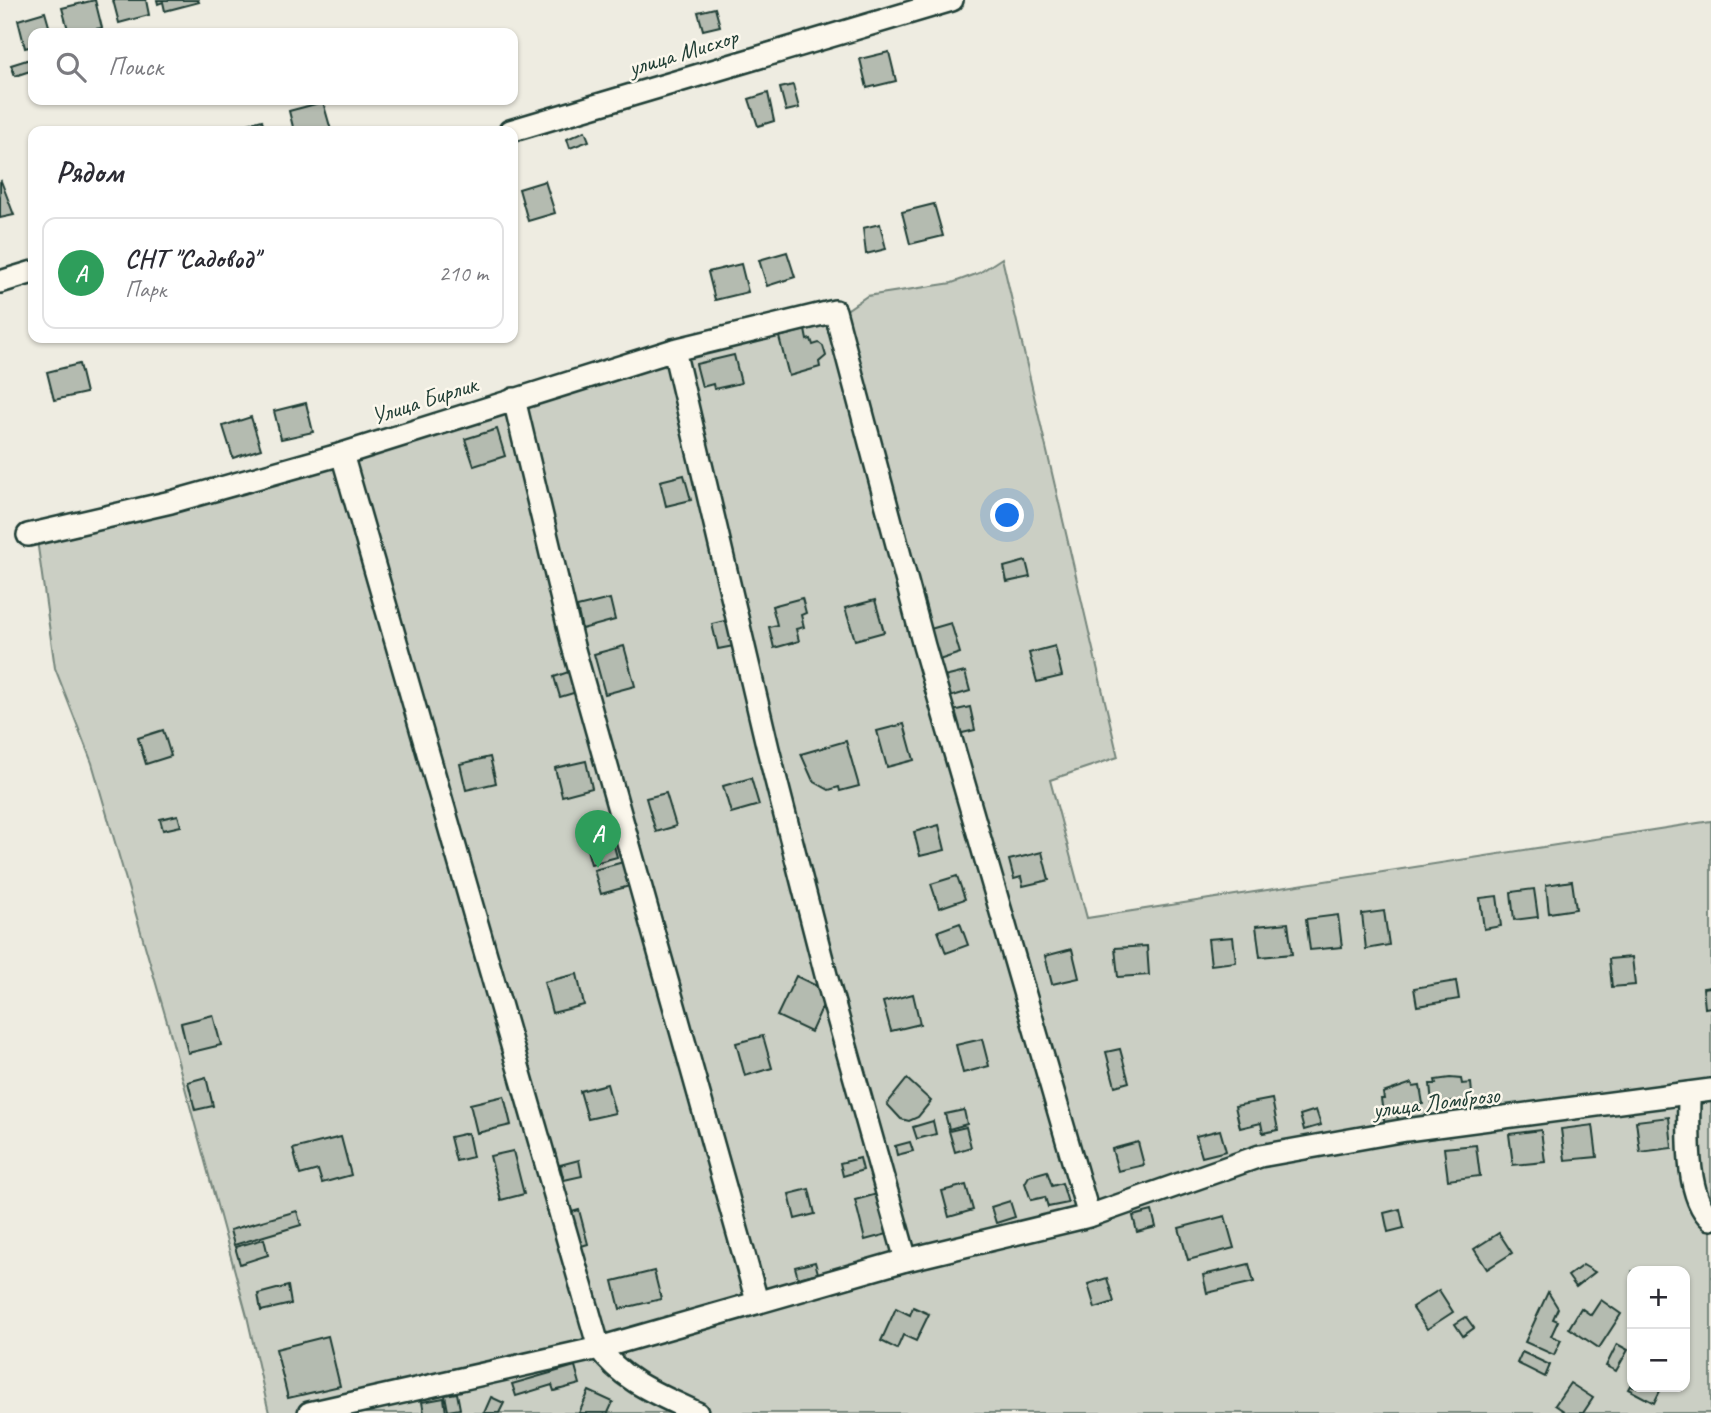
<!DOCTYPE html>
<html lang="ru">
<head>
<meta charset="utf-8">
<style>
	:root { --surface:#fff; --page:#f2f2f3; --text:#2b2b33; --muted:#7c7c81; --line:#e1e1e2; --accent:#2563eb }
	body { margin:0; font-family:Caveat,sans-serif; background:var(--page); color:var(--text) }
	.controls { position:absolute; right:21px; bottom:21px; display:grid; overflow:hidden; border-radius:14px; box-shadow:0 2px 5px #0004 }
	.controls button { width:63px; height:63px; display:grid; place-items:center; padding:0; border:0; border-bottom:2px solid var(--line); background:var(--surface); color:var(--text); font:35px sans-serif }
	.you { position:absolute; left:1008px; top:516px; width:24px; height:24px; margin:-18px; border:5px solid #fff; border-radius:50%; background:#1a73e8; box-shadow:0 0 0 10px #1a73e833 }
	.badge { display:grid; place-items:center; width:46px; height:46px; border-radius:50%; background:var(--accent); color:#fff; font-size:23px; font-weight:700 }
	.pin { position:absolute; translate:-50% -58px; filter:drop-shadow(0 2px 4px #0008) }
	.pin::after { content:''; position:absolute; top:37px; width:24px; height:21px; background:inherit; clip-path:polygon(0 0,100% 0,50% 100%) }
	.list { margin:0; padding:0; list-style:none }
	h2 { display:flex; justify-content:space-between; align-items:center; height:91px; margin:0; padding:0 28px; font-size:30px }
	h2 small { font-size:23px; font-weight:400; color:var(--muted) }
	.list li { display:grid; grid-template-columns:46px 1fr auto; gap:21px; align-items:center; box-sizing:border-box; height:112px; margin:0 14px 14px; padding:0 14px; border:2px solid var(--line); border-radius:14px }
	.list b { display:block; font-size:26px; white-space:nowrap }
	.list p { margin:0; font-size:23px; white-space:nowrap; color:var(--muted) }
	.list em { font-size:23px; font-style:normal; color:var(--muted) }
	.icon { flex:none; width:38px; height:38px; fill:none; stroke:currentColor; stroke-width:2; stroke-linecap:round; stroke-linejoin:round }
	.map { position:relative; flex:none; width:1711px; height:1413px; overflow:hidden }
	.search { position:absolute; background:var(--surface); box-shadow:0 2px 5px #0004; left:28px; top:28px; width:490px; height:77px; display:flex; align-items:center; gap:18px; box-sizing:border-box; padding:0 24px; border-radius:14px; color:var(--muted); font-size:26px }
	.panel { position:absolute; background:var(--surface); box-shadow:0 2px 5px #0004; left:28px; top:126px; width:490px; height:217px; border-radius:14px }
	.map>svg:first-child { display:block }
	.green { fill:#cbcfc4; stroke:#75867c; stroke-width:2; fill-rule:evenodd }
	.building { fill:#b4bbb0; stroke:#1f3d34; stroke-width:2 }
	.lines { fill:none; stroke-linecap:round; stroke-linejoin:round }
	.minor-casing { stroke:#1f3d34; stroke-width:26 }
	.minor { stroke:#fbf7ec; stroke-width:21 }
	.labels { text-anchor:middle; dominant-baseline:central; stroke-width:5; stroke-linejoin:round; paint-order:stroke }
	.street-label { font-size:24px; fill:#1f3d34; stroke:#fbf7ec }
</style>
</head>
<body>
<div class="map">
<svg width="1711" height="1413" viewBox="0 0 1711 1413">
	<rect width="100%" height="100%" fill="#eeece1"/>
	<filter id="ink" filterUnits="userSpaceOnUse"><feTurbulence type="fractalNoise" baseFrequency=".0143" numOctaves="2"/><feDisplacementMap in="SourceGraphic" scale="14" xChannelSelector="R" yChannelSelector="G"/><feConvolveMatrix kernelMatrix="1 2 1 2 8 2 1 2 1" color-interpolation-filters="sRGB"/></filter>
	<g filter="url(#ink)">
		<path class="green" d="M1002,258L1118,757L1050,780L1087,918L1711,821V1413H269L247,1316L168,1025L92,763L55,668L37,540L686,357L826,324L867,296L952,283L979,273ZM1632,1271H1685V1387H1632Z"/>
		<g class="building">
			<polygon points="95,0 102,28 69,33 62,8"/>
			<polygon points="113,0 146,0 149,15 119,23"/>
			<polygon points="157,0 198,0 199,2 165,11 163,2 158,4"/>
			<polygon points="715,8 720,26 703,30 698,12"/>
			<polygon points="45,12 51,33 33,33 33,46 25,48 18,20"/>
			<polygon points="889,52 896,81 867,88 860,59"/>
			<polygon points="30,59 33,70 15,76 11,65"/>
			<polygon points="793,85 799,108 786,111 780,88"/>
			<polygon points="768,93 774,121 758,126 749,99"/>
			<polygon points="323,102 331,130 294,131 289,111"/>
			<polygon points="262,120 265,131 238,131 237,127"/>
			<polygon points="585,131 589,141 570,148 567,139"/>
			<polygon points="1,181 14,215 0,218 0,182"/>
			<polygon points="545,181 555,213 528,221 519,189"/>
			<polygon points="934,204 943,236 910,244 902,212"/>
			<polygon points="880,224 886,249 866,254 863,228"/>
			<polygon points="787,252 795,277 767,286 759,260"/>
			<polygon points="741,264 748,292 715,300 708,272"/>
			<polygon points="805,330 807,340 811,339 813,345 819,343 823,346 826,356 819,362 820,367 789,376 779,337"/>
			<polygon points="734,355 741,383 714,389 713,384 702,387 696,364"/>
			<polygon points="79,364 86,393 54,400 47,372"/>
			<polygon points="306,403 313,432 281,439 274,411"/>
			<polygon points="251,417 261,449 233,458 223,426"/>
			<polygon points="497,429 505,456 474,466 465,439"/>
			<polygon points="684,475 691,500 666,506 660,481"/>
			<polygon points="1026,561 1030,577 1007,582 1004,567"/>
			<polygon points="802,598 806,613 801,615 804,627 796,629 799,641 774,648 769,627 777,625 772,606"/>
			<polygon points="610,599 615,620 582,629 577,607"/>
			<polygon points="875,600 884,632 855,640 845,608"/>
			<polygon points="733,619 739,645 718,649 712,624"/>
			<polygon points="951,623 960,653 936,661 927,630"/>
			<polygon points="624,646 635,686 605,694 594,654"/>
			<polygon points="1055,646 1062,676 1037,682 1029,653"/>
			<polygon points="574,670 580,691 560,697 554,677"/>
			<polygon points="965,672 970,691 946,698 940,678"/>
			<polygon points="970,707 975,730 954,735 948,712"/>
			<polygon points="904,724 914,760 887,767 877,731"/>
			<polygon points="163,730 171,756 146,764 138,738"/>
			<polygon points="846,741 859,786 840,791 839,787 829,790 813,781 801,754"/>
			<polygon points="490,757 496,783 466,790 460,764"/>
			<polygon points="586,761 592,788 562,796 555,768"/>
			<polygon points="751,778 759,805 731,813 723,786"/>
			<polygon points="666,793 676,826 656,832 646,798"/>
			<polygon points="178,815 181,826 163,830 160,819"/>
			<polygon points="608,824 617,857 591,864 582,831"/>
			<polygon points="939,825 945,850 920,856 914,832"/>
			<polygon points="1042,852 1049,880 1023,886 1021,877 1014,879 1009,860"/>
			<polygon points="627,861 633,885 601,894 594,870"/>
			<polygon points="957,876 965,899 939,908 931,884"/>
			<polygon points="1572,881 1576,909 1549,913 1546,885"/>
			<polygon points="1534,889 1538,917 1514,920 1511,892"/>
			<polygon points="1497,896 1501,926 1484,929 1480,898"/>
			<polygon points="1384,911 1389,945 1366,949 1362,914"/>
			<polygon points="1338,915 1342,947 1310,950 1306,919"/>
			<polygon points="960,923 968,945 946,953 938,931"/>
			<polygon points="1288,923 1292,954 1260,957 1256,926"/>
			<polygon points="1233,937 1236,962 1211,965 1208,939"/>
			<polygon points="1147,946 1149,975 1118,977 1115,948"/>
			<polygon points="1072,949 1079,978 1052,984 1045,956"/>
			<polygon points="1632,957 1635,985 1612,987 1609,959"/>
			<polygon points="577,974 584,1005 552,1013 544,982"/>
			<polygon points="796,976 829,992 811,1032 777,1016"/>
			<polygon points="1456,981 1459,999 1417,1006 1414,988"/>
			<polygon points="1711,987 1711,1007 1705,1008 1703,988"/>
			<polygon points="913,994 920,1024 891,1031 883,1002"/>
			<polygon points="213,1015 221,1045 188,1053 181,1023"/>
			<polygon points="763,1036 772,1068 745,1076 736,1043"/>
			<polygon points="982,1039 989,1066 963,1073 956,1045"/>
			<polygon points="1120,1049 1129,1082 1115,1086 1106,1052"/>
			<polygon points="206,1077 213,1106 195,1110 188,1082"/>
			<polygon points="1450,1078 1461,1079 1462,1084 1471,1083 1474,1115 1457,1117 1455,1101 1432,1103 1430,1084 1436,1084 1435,1080"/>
			<polygon points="907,1079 931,1101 918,1117 909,1121 901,1119 887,1104"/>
			<polygon points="1412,1083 1413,1087 1420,1086 1423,1104 1411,1106 1412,1111 1397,1113 1399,1125 1385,1127 1381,1099 1384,1099 1383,1093"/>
			<polygon points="607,1084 615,1113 588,1119 580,1091"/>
			<polygon points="504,1096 511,1125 477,1133 470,1104"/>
			<polygon points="1272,1099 1278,1130 1263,1133 1261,1123 1240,1128 1235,1106"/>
			<polygon points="964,1110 967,1124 949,1129 945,1114"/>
			<polygon points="1316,1110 1321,1125 1304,1130 1300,1115"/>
			<polygon points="1669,1117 1672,1148 1640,1152 1636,1121"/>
			<polygon points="933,1121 936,1134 917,1139 913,1127"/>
			<polygon points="1593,1125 1597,1157 1565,1160 1561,1129"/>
			<polygon points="966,1127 971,1147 955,1152 949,1131"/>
			<polygon points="1220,1130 1226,1151 1202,1157 1196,1136"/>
			<polygon points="1541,1130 1545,1162 1513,1165 1509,1134"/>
			<polygon points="468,1133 473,1157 456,1161 450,1137"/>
			<polygon points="341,1137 351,1175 322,1183 318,1170 300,1175 293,1149"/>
			<polygon points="910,1142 913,1151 897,1155 895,1146"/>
			<polygon points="1138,1142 1144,1165 1118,1171 1112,1149"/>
			<polygon points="1476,1145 1480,1176 1448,1180 1444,1148"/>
			<polygon points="513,1151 524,1194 501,1200 490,1156"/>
			<polygon points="860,1158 863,1170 843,1176 840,1163"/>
			<polygon points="579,1160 582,1176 564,1180 560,1165"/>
			<polygon points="1047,1171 1052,1186 1062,1183 1068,1203 1048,1207 1045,1197 1031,1200 1025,1183 1029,1176"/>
			<polygon points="966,1185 973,1210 949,1217 942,1191"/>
			<polygon points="809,1189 815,1214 795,1219 789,1194"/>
			<polygon points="881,1193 891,1233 865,1240 855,1200"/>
			<polygon points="1010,1201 1015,1217 996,1223 991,1207"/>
			<polygon points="1400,1209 1404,1228 1388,1232 1384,1213"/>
			<polygon points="579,1210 588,1244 578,1247 568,1213"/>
			<polygon points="297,1211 301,1225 234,1245 230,1230"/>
			<polygon points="1152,1211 1156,1227 1137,1232 1133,1216"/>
			<polygon points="1225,1216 1234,1248 1188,1260 1179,1228"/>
			<polygon points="1499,1233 1512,1253 1487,1269 1474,1249"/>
			<polygon points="264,1239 268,1255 240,1264 235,1247"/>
			<polygon points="815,1262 818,1273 798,1278 795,1267"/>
			<polygon points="1249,1264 1254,1282 1207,1293 1203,1275"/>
			<polygon points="1583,1265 1595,1272 1576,1287 1568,1276"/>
			<polygon points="654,1271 661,1299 620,1309 613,1281"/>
			<polygon points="1107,1278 1114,1302 1095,1308 1088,1284"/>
			<polygon points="288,1286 291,1304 261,1311 258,1294"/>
			<polygon points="1439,1290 1453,1312 1427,1329 1412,1307"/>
			<polygon points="1548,1292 1558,1308 1553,1319 1558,1321 1551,1336 1561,1340 1554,1355 1525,1342"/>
			<polygon points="1601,1300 1621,1314 1599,1348 1569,1328 1581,1308 1591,1315"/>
			<polygon points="913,1307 929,1314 916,1341 903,1335 897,1349 881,1341 896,1308 910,1315"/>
			<polygon points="1466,1317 1474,1328 1463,1336 1455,1324"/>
			<polygon points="328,1336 340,1386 288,1398 276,1349"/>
			<polygon points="1617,1344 1628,1350 1616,1371 1606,1366"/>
			<polygon points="1522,1352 1550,1365 1545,1377 1517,1363"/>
			<polygon points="575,1366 580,1384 554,1391 552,1385 516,1396 512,1384"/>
			<polygon points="1632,1382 1632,1387 1662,1387 1654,1403 1628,1389"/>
			<polygon points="1570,1383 1593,1398 1583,1413 1567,1413 1555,1405"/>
			<polygon points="589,1391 613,1402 608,1413 579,1413"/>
			<polygon points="457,1393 460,1409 448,1411 445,1395"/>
			<polygon points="491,1397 504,1403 499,1413 484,1413"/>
			<polygon points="444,1398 446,1413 424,1413 422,1402"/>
		</g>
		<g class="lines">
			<g class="minor-casing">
				<g id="minor">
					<polyline points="510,131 952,0"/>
					<polyline points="0,282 33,272"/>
					<polyline points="674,350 768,749 827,979 906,1260"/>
					<polyline points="514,399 573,646 757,1301"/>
					<path d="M342,454L599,1348C623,1382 660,1395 697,1413"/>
					<polyline points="28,535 171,502 342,454 674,350 835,311 924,646 1089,1216"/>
					<path d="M1689,1093C1689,1127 1684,1196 1711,1219"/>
					<polyline points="309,1413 599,1348 906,1260 1089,1216 1260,1156 1406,1130 1711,1090"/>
				</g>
			</g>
			<use href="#minor" class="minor"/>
		</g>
	</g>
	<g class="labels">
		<g class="street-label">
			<text transform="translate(683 52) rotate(-17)">улица Мисхор</text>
			<text transform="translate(424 400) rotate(-18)">Улица Бирлик</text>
			<text transform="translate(1436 1102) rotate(-7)">улица Ломброзо</text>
		</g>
	</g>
</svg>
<div class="controls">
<button>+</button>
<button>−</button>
</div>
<div class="you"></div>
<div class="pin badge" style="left:598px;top:868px;background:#2e9e5b">A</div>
<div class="search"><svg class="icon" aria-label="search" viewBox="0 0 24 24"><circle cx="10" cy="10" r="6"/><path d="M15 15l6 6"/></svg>Поиск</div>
<section class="panel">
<h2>Рядом<small></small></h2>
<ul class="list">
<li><span class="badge" style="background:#2e9e5b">A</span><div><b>СНТ &quot;Садовод&quot;</b><p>Парк</p></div><em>210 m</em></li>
</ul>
</section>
</div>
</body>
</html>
